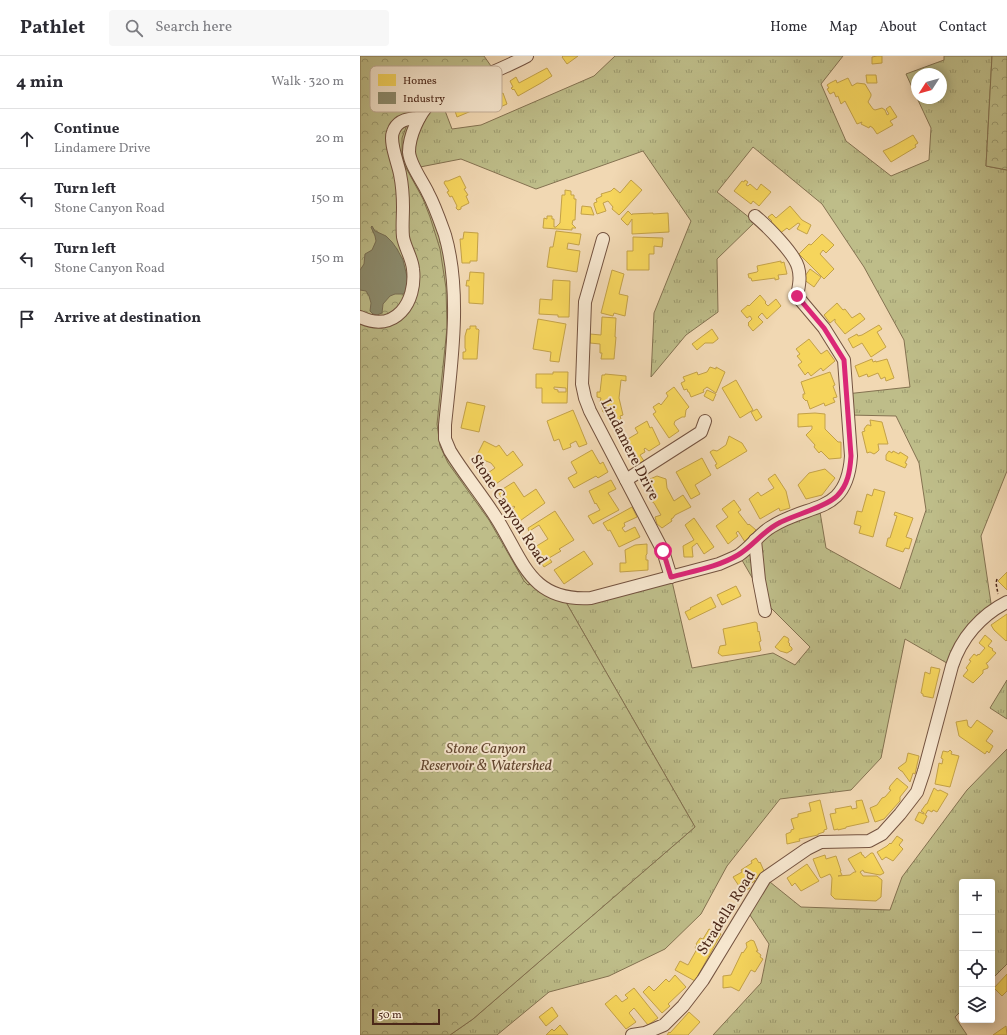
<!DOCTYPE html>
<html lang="en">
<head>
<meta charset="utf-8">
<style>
	:root { --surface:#fff; --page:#f7f7f7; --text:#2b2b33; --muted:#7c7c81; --line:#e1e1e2 }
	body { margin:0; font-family:Vollkorn,serif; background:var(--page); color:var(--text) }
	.controls { position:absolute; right:12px; bottom:12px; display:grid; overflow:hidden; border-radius:4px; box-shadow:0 2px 10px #0003 }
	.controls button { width:36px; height:36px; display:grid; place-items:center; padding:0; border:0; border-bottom:1px solid var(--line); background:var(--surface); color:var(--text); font:20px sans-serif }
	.compass { position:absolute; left:551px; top:12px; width:36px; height:36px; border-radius:50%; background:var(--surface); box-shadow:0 2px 10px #0003; rotate:234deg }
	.scale { position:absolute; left:12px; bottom:10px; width:68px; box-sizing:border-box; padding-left:4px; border:2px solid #4b2719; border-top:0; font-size:11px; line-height:14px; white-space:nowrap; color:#4b2719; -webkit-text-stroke:3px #f6e6ce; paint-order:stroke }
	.stop { position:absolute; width:12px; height:12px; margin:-9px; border:3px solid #db2777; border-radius:50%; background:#fff }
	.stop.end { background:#db2777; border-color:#fff; box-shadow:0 1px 4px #0008 }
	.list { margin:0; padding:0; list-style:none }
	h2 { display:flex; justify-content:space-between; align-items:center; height:52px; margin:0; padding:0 16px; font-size:17px }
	h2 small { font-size:13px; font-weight:400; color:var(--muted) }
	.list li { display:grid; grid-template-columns:26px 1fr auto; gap:12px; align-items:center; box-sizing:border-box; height:60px; padding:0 16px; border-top:1px solid var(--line) }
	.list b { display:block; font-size:15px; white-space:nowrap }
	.list p { margin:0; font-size:13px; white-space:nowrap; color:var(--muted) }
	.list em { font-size:13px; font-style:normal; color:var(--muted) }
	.icon { flex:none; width:22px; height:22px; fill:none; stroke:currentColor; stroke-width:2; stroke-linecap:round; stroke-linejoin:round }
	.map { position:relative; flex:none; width:647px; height:979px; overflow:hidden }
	header { display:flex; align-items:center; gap:24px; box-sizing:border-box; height:56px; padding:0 20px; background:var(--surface); border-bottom:1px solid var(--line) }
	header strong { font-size:19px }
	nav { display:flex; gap:22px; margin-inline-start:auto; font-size:14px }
	.search { width:280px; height:36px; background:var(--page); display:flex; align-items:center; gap:10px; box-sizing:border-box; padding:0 14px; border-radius:4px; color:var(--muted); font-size:15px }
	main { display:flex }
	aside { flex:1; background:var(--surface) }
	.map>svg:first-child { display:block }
	.grass { fill:url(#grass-tufts); stroke:#847251 }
	.forest { fill:url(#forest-crowns); stroke:#847251 }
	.homes { fill:#f6d55c; stroke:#c3a148; fill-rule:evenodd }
	.industry { fill:#8c8c6e; stroke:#786e54 }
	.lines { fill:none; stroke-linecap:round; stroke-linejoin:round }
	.minor-casing { stroke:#745340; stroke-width:14 }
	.path { stroke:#4b2719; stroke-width:1.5; stroke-dasharray:3 2; stroke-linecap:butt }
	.minor { stroke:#f6e6ce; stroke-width:12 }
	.route { stroke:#db2777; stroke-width:5 }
	.labels { text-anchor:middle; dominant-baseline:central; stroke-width:4; stroke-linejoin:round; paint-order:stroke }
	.street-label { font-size:15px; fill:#4b2719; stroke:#f6e6ce }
	.park-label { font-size:15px; font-style:italic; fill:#62452f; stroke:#f6e6ce }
	.key { fill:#f6e6ce; stroke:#c3ad98; stroke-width:1 }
	.key-label { font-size:11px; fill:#4b2719 }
</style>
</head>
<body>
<header>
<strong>Pathlet</strong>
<div class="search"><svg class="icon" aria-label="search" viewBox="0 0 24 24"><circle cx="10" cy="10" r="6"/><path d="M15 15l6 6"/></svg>Search here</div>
<nav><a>Home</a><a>Map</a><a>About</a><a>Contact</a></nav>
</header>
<main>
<aside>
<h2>4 min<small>Walk · 320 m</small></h2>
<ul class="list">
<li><svg class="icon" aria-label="ahead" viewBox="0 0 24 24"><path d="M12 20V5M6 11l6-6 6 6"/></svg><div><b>Continue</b><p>Lindamere Drive</p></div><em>20 m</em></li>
<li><svg class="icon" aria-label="left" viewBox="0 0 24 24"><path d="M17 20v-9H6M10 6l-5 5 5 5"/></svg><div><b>Turn left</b><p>Stone Canyon Road</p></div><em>150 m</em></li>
<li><svg class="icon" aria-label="left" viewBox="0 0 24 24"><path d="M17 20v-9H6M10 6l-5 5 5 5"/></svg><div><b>Turn left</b><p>Stone Canyon Road</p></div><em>150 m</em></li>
<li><svg class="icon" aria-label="arrive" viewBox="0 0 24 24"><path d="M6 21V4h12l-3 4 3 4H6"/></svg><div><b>Arrive at destination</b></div></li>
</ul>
</aside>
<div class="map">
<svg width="647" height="979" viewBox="0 0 647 979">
	<defs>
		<pattern id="grass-tufts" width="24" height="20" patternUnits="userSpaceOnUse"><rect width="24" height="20" fill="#bebd89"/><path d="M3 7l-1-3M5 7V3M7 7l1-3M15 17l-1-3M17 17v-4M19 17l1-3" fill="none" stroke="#9c9a6f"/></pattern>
		<pattern id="forest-crowns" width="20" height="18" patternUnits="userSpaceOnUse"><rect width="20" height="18" fill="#bebd89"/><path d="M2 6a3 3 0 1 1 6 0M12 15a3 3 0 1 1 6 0" fill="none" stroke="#9c9a6f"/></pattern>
	</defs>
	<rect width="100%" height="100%" fill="#f1d8b3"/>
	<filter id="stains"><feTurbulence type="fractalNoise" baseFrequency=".005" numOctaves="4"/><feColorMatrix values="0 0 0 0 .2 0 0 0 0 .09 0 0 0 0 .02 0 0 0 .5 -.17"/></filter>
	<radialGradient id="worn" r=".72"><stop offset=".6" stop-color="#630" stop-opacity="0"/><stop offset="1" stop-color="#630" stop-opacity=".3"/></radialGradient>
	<g class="grass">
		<polygon points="0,0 117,0 129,18 79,39 92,73 121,69 234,20 255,0 483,0 461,28 486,85 531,120 569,104 571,72 557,42 581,42 581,18 557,18 557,42 546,18 584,4 584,0 632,0 626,110 647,114 647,415 621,480 632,554 592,610 545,583 521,702 491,734 420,743 367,810 341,858 305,893 249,920 189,936 137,979 90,979 113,963 335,771 203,541 217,543 311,521 332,612 413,597 435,609 450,591 408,549 379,499 411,471 459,450 466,492 540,533 566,454 559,407 536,360 488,359 486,338 550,331 544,284 504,211 462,148 393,91 357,136 395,166 357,203 358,256 326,279 291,321 294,257 331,165 283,95 176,133 101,103 55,112 91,213 85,383 176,526 153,534 0,286"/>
		<polygon points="647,624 647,663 630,652"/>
		<polygon points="647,693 647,908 632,923 632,826 602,826 602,954 595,961 607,979 353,979 401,927 409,888 386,853 405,822 441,851 530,854 542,821 607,734"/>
	</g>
	<g class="forest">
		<polygon points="0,0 124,0 131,10 77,32 67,38 59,47 48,66 42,82 42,99 45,110 63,143 70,161 80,193 86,232 87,272 77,368 80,390 88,407 129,464 164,525 168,529 176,526 203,541 335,771 113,963 90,979 0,979"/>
		<polygon points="632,0 647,0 647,114 626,110"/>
	</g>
	<g class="homes">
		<polygon points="203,0 218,0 207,8 202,1"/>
		<polygon points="517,0 522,0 522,7 512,8 512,1"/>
		<polygon points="187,12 192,20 181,27 158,40 154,33 153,34 151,32 153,31 150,25 156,21 159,27"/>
		<polygon points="506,19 516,19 517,27 507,27"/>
		<polygon points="488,22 492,30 497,27 505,28 511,38 511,40 508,46 513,53 515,54 522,52 525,54 527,59 529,58 526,53 530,50 537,61 530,65 533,69 517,78 513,72 510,70 509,72 501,68 502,66 497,68 485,45 481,48 478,40 476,41 474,36 470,38 467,33 469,32 467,29 470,27 476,24 477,27"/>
		<polygon points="132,31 136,40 143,37 147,48 138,52 136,47 129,50 128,48 97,61 93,49 100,46 99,45 112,39 113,41"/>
		<polygon points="553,79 558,87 555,89 556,91 531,106 523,95 532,91"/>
		<polygon points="100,120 106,132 104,133 108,139 106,140 109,147 101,151 101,153 98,154 96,152 97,150 92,140 90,141 87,136 89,135 84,127 85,125 88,125"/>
		<polygon points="271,124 282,134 264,154 259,159 252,153 253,151 248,145 243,147 246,155 237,158 234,149 234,147 237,146 236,143 242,140 241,138 251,135 254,132 260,137"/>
		<polygon points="385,124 388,126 386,129 388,130 390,128 397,134 401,128 411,136 399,150 393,145 391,148 374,135 382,125 384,126"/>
		<polygon points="205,134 211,135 211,139 214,139 214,143 216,143 215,164 213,164 212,168 216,172 212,172 212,174 183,172 184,162 187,163 187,160 192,160 192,163 194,163 194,171 196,171 200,167 202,139 205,139"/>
		<polygon points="222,150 231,151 234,159 221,158"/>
		<polygon points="430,150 442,164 451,169 447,178 437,173 440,168 438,167 429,174 427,172 419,178 410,167 412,165 408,161 412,158 416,162"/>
		<polygon points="268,155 272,159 272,158 293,157 293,158 308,157 309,176 272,178 272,163 268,169 267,169 261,163"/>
		<polygon points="196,175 221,178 219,189 208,187 207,193 220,195 217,216 187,211 190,191 193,191"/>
		<polygon points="104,176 118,177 117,205 110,205 110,207 102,207 100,183 103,183"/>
		<polygon points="462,178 474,189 466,197 463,194 460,198 474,213 464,223 439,198 449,188 451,189"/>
		<polygon points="273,181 303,182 302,191 294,190 294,198 289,198 289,214 267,214 267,195 273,195"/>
		<polygon points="421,205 421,207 424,206 427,218 418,219 419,223 415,224 415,222 392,225 391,222 389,222 388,218 397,216 398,215 397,210"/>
		<polygon points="450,213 461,221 454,231 443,223"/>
		<polygon points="252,214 264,218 259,238 268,240 265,260 254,257 253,260 241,257"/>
		<polygon points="110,216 124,217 123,248 109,247 109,230 106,230 107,224 109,225"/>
		<polygon points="193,224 210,225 209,261 198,261 198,259 179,258 180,243 192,244"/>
		<polygon points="400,239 406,246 405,247 408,250 416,243 421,250 407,263 402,257 398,261 403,266 393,275 388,269 389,268 388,267 392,263 390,260 387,262 381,255 388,249 389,250"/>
		<polygon points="477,247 483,254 485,253 492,262 500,257 505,263 485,278 475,266 475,263 470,267 464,259"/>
		<polygon points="242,261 256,262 255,281 256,281 254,303 241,303 242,297 240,297 240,288 230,287 230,278 241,279"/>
		<polygon points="178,263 206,268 199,306 190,305 191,296 173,293"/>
		<polygon points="519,269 522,273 517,276 526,291 511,301 502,287 493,292 488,283 497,278 498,280 502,279"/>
		<polygon points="110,270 116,270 116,273 118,273 119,274 117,303 103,303 103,296 105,296 106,294 105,292 105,280 107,273 110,273"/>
		<polygon points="352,273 358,282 358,283 353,287 345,287 337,294 332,288"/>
		<polygon points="449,283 461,298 467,294 475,305 463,315 461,312 451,320 448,316 445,319 438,309 442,306 437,300 440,298 436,293"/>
		<polygon points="512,303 513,306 516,305 516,306 527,303 534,322 526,325 525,321 521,323 518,317 508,321 507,318 499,321 495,310"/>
		<polygon points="350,311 356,313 356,311 365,316 356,337 347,331 343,334 344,336 331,341 329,336 328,336 327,333 324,334 321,327 325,325 323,321 337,316 338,319 347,316"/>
		<path d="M193,316H208L207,347H182V332H176V318H193ZM194,331L206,332V336H198V334L194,333Z"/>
		<polygon points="470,316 475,329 473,330 477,341 473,342 475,346 465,350 464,347 450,353 447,344 446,345 443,342 443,338 445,338 441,326"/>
		<polygon points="245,318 266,320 266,325 261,324 259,342 263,359 260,360 261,363 254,367 253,365 251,365 246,356 243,356 240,346 241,342 237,341 237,336 240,336 242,319 245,319"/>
		<polygon points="376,324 393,354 380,362 362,332"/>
		<polygon points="314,331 329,351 326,354 325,361 322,361 315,365 314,368 319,375 309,382 293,358 296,356 293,351 299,347 301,349 308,340 306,337"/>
		<polygon points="347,334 356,338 353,345 344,340"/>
		<polygon points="107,346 125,350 119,376 101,372"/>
		<polygon points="397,353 402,361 396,365 391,356"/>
		<polygon points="213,354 227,388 219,391 216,385 210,388 211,391 203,394 199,383 194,385 187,365"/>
		<polygon points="455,357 465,358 465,373 478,386 481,386 481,402 469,403 461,395 459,397 454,391 455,389 446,379 452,373 452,370 438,371 438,358"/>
		<polygon points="510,364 522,366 528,388 518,388 519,394 517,396 514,398 510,396 507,397 502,376 505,375 504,373 507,369 509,369 511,370"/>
		<polygon points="287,365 290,372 292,371 300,388 289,395 285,392 284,393 285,396 280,399 284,405 275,410 270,402 269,403 261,387 278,377 275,372"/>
		<polygon points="369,380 382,387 387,395 357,413 355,409 357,408 350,396 353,394 357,395 366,389"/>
		<polygon points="124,385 136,391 139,389 147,400 153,395 163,409 133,430 125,419 135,412 131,407 116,401"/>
		<polygon points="232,394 240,408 243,406 248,416 238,422 236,420 214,432 208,422 217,417 211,406"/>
		<polygon points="529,395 532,397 533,395 539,398 540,396 548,401 545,407 547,408 545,412 526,404 526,399"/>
		<polygon points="342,402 351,419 335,429 340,438 331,443 316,416"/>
		<polygon points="465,413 475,422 462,439 446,443 438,429 449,417"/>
		<polygon points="415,418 426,435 430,452 420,455 419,452 400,463 389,443 398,436 401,440 414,432 408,423"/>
		<polygon points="297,420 306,423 307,432 314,445 323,439 331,451 315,459 313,462 311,463 312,465 302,472 297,468 295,461 301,459 294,447 290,444 288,439 290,437 290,423"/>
		<polygon points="251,424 256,433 248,437 259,454 233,468 228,460 240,454 236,447 235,448 229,435"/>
		<polygon points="154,426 164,441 176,433 185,447 157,467 150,455 155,451 154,450 149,453 138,436"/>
		<polygon points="514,433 525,436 513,481 499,477 501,470 494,468 497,455 502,456 507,438 512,440"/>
		<polygon points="374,444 381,454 378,456 388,469 389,468 396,474 385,486 378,475 376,477 378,480 368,488 356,470 368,461 362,453"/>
		<polygon points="272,451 277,461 264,467 265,470 262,472 265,476 275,471 280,481 259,491 250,474 248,475 243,467"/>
		<path d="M195,455L214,484L199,493L201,495L189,502L192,506L184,511L173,495L168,472ZM179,469L188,483L175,491L171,474Z"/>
		<polygon points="535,456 553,462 546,481 552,483 549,493 545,492 543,496 526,490 528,482 530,482 537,460 534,459"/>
		<polygon points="334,462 354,491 344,498 337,487 332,491 333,501 324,501 323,490 334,484 325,469"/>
		<polygon points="287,488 287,498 286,499 286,504 288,504 288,514 260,516 260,507 266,507 265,494 275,489"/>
		<polygon points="224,495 233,508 204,528 194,514"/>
		<polygon points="647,516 647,534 638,525"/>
		<polygon points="376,530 381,540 362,549 357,539"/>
		<polygon points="351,541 356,551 329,564 325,556 331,553 330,552"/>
		<polygon points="647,558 647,584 646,585 634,574 631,569"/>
		<polygon points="395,566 397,567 398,576 399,575 401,585 399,586 401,594 400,595 362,600 358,597 360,590 366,589 363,573"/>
		<polygon points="625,579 632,585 628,590 633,593 632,594 636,597 627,607 626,607 628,610 628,612 623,614 623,617 613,627 603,620 608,614 606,612 611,605 609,604 614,598 617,600 618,598 619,599 625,592 619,587"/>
		<polygon points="424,580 428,582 429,584 428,586 430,588 429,589 432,592 432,594 427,597 420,595 415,591"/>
		<polygon points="571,611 580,613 573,642 563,640 563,638 561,637 565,616 570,618"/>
		<polygon points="607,664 608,670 611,672 617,664 633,675 626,685 633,690 629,697 627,695 625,698 599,680 596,666"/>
		<polygon points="590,694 592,696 591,698 599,700 590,731 575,728 579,707 582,708 583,703 581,702 583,695 588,696"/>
		<polygon points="548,697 559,700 555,718 553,717 550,726 542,715 541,715 538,712 546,706"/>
		<polygon points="537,722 548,731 540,741 540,745 524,763 515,766 510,752 517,749 522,742 525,741 531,734 529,733 530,730"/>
		<polygon points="574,732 578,735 580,734 588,738 577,756 573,754 572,756 568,754 565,759 567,760 563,768 555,764 559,756 564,758 564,757 561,755 566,748 567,748"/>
		<polygon points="460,744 467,773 464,774 464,776 458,778 458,779 439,783 440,785 427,788 426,778 431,776 431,774 434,773 431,763 438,761 438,758 451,755 449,747"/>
		<polygon points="502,744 509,766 486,771 486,772 478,774 478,773 474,774 470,758 476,757 475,753 491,750 492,753 497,752 496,745"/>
		<polygon points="537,780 543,784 539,789 543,793 533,805 526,801 522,804 517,796 527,790 530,787 531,788"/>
		<polygon points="501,796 502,799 503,799 505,802 511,797 513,797 524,817 520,819 504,816 503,814 500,816 503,820 517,820 522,824 521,841 516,845 475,843 471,839 472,822 470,818 461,822 460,821 453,803 465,799 466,803 476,800 481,815 480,815 482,819 478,820 490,819 494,816 496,816 488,803"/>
		<polygon points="396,802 399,807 400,806 404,815 400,818 401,820 396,823 395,822 393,823 395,825 388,829 390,832 383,836 373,821 382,816 381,814 392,807 391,805"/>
		<polygon points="447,808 459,825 441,835 435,827 432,830 427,822"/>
		<polygon points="349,873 361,878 335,925 315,914 320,905 328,909 337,893 335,892 337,889 336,888 340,882 343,883"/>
		<polygon points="391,884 394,885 398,895 396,895 401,899 400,901 403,903 395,916 391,914 379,935 371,931 363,932 363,920 371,919 382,896 383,897 387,891 386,887"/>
		<polygon points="647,918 647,935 642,940 634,932"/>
		<polygon points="315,919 326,931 308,948 310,950 302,957 283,936 289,930 294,935 306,923 309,926"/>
		<polygon points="274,932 298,962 288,969 274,952 269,957 276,966 266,973 245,948 256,939 262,946 268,942 265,939"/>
		<polygon points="192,951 198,960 186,970 179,961"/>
		<polygon points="329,956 340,966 328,979 307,979 309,976 310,977"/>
		<polygon points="200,969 208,979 186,979 192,973 194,975"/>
		<polygon points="646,970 647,979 633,979"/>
	</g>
	<polygon class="industry" points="12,170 15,175 26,180 32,186 37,193 43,204 48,225 45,238 35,238 30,240 23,248 22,257 17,259 13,258 10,255 11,247 9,240 6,235 0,234 0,214 4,208 5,198 12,194 16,185 15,180 11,171"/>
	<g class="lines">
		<g class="minor-casing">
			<g id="minor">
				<path d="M167,0C154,7 140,13 126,19C108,26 84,32 70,47C59,58 49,80 49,96C50,109 63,126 68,137C75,150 80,165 85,179C102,238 91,309 85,369V383L90,395C104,418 122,439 137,463C163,504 170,546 231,542L359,508C366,505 373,502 379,499C391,491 399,478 411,471C449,446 487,460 491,400L484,304L464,272L437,240C439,230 441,221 438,211C434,197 407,170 395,160"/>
				<polyline points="243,183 225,246 222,328 225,342 230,355 303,495 311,521"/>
				<path d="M0,261C35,278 57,246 53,213C52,202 45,192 43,181C42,171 43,161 43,151C43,140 42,128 40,118C38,107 29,86 33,76C37,64 48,62 59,62"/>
				<polyline points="266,424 341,376 345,365"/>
				<polyline points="395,484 399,524 405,555"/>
				<path d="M272,979L285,977L304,969L323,950L343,924L405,822L447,793L461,786L509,785L522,778L540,758L557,736L564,715L592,610C601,582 621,559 647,546"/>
			</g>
		</g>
		<polyline class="path" points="637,523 636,527 638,538"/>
		<use href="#minor" class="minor"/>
	</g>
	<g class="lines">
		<path class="route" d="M303,495L311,521C333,515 358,511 378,499C393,490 403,475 419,467C434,459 466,451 477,440C488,429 490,415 491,400L484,304L464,272L437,240"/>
	</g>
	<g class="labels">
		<g class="street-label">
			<text transform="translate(269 394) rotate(63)">Lindamere Drive</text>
			<text transform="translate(148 454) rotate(57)">Stone Canyon Road</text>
			<text transform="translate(367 857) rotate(-58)">Stradella Road</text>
		</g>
		<g class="park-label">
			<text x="126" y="693">Stone Canyon<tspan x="126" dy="17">Reservoir &amp; Watershed</tspan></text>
		</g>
	</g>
	<rect x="10" y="10" width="132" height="46" rx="6" class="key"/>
	<rect x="18" y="18" width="18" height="12" fill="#f6d55c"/>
	<rect x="18" y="36" width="18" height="12" fill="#8c8c6e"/>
	<g class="key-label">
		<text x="43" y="28">Homes</text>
		<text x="43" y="46">Industry</text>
	</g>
	<rect width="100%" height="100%" filter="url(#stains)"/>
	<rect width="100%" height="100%" fill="url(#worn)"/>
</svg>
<div class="controls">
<button>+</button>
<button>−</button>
<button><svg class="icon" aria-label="locate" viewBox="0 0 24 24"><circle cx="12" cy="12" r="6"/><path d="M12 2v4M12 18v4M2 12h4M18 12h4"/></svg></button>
<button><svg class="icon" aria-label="layers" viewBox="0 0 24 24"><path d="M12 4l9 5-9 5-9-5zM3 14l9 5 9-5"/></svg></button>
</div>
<svg class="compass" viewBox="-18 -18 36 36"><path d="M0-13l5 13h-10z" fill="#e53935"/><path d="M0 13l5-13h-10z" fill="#7c7c81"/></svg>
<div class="scale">50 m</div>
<div class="stop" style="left:303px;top:495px"></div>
<div class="stop end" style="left:437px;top:240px"></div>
</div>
</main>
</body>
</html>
